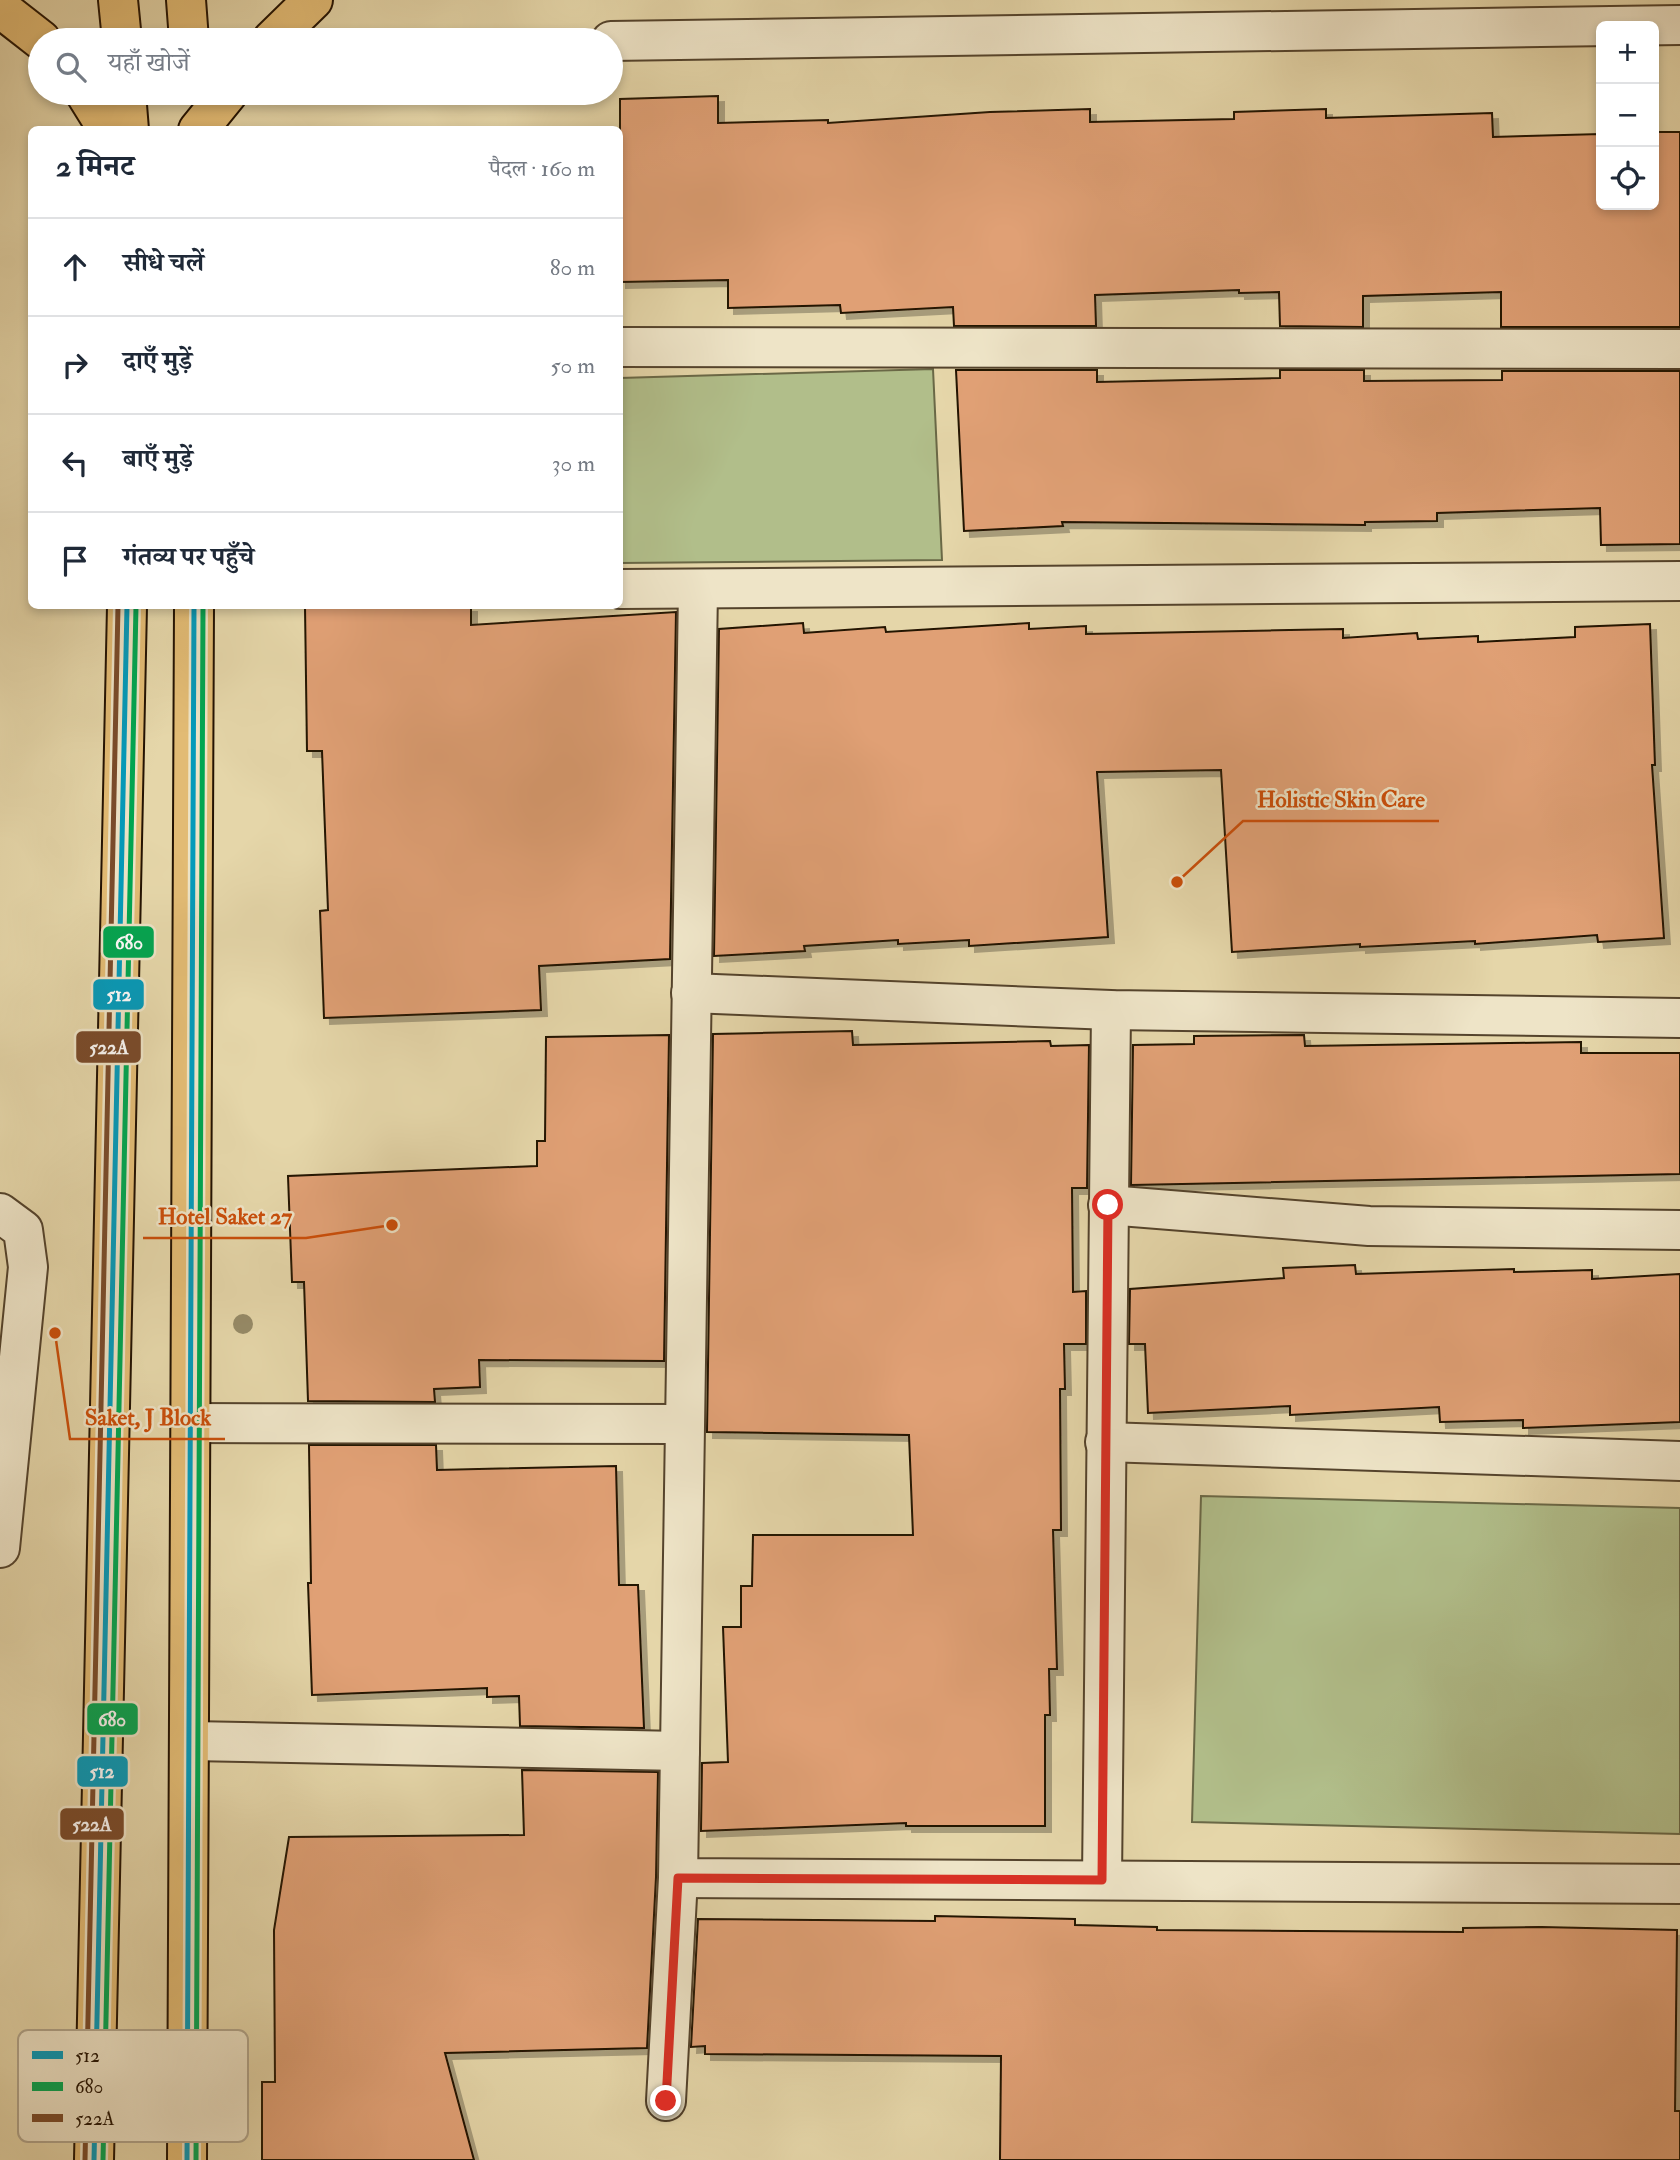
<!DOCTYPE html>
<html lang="hi">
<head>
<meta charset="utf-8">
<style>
	:root { --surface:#fff; --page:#f6f6f7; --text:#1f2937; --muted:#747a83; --line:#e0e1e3 }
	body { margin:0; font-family:"IM FELL Double Pica","Noto Serif Devanagari",serif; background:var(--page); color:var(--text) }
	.controls { position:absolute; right:21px; top:21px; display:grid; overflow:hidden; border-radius:10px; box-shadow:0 4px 10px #0003 }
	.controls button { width:63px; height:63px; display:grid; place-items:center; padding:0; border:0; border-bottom:2px solid var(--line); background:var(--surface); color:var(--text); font:35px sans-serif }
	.stop { position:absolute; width:21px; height:21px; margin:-16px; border:5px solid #d93025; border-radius:50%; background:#fff }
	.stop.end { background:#d93025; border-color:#fff; box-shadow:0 2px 7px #0008 }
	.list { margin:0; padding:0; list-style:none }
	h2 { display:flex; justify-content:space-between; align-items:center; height:91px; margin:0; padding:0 28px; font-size:30px }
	h2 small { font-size:23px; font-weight:400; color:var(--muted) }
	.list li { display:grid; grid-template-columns:46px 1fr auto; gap:21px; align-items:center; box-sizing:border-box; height:98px; padding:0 28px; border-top:2px solid var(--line) }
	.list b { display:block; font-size:26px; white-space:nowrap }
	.list em { font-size:23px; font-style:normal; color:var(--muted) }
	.icon { flex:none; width:38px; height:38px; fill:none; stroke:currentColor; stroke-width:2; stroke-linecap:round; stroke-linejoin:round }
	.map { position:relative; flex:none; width:1680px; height:2160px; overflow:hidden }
	.search { position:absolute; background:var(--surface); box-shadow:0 4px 10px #0003; left:28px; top:28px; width:595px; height:77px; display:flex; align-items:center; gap:18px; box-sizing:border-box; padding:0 24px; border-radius:38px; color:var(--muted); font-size:26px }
	.panel { position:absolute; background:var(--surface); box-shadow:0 4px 10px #0003; left:28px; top:126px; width:595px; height:483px; border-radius:10px }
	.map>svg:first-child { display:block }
	.green { fill:#b1be8a; stroke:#6a6846; stroke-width:2 }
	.building { fill:#e0a075; stroke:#231202; stroke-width:2; filter:url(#shadow) }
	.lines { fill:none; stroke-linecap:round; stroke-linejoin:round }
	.minor-casing { stroke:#54432c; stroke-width:42 }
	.major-casing { stroke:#231202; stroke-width:42 }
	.minor { stroke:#eee4c7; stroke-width:38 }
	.major { stroke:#e2bb74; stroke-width:38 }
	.bus-1-casing { stroke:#eee4c7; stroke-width:10 }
	.bus-2-casing { stroke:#eee4c7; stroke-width:10 }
	.bus-3-casing { stroke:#eee4c7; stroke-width:10 }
	.bus-1 { stroke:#049aba; stroke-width:5 }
	.bus-2 { stroke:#00a651; stroke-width:5 }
	.bus-3 { stroke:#7a4b2a; stroke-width:5 }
	.tree { fill:#968b68 }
	.route { stroke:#d93025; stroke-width:9 }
	.key { fill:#eee4c7; stroke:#b1a58c; stroke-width:2 }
	.key-label { font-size:19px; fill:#231202 }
	.leader { fill:none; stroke:#ca4e0a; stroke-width:2.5 }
	.callout-dot { fill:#ca4e0a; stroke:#eee4c7; stroke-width:2.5 }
	.callout-label { font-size:23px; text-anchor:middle; font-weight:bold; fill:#ca4e0a; stroke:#eee4c7; stroke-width:5; stroke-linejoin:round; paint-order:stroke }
	.line-badge { stroke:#eee4c7; stroke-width:2.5 }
	.badge-label { font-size:19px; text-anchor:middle; font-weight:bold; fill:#fff }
</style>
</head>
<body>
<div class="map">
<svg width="1680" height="2160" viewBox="0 0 1680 2160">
	<defs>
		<filter id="shadow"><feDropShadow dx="6" dy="6" stdDeviation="0" flood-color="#0004"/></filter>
	</defs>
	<rect width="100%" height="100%" fill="#e5d6a9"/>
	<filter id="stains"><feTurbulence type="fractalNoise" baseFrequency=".00286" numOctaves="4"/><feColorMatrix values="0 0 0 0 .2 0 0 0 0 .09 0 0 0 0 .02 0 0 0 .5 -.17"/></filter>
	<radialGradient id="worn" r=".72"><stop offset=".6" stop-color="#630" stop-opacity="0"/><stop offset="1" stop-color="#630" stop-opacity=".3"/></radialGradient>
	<g class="green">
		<polygon points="933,369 942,560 620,563 620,378"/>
		<polygon points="1201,1496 1680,1508 1680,1834 1192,1822"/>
	</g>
	<g class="building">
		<polygon points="718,96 718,123 828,120 828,123 990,112 1090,109 1090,122 1234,119 1234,112 1326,109 1326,118 1492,113 1493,137 1601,134 1601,205 1654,205 1654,132 1680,132 1680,327 1501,327 1501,292 1363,296 1363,327 1280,326 1279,292 1239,293 1239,290 1095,295 1096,326 954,326 953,307 841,313 840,305 728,308 728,280 620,282 620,99"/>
		<polygon points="956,370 1097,370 1097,382 1280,378 1280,370 1364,370 1364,381 1502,380 1502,371 1680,371 1680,544 1601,545 1600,508 1437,513 1437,521 1365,522 1365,525 1062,522 1063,526 964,531"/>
		<polygon points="305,606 471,606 471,625 676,612 670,959 539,966 541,1010 324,1018 320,911 328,910 322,751 307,751"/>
		<polygon points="803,623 804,633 885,627 886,632 1029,623 1029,629 1086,626 1086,634 1343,629 1343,638 1417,633 1418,639 1478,636 1478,642 1575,637 1575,627 1650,624 1655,765 1652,765 1664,938 1598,942 1597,935 1475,944 1475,941 1360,947 1360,944 1232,952 1221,770 1097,772 1108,937 969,946 969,940 898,944 898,940 804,946 805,951 714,956 719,629"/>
		<polygon points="852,1031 853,1045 1050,1041 1051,1046 1089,1045 1087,1188 1072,1188 1073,1292 1086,1291 1086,1344 1064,1344 1065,1389 1060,1389 1061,1530 1053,1530 1057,1669 1049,1669 1050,1715 1045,1715 1045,1826 906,1826 906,1823 701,1831 702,1763 728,1762 723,1627 741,1627 741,1586 752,1586 753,1535 913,1535 909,1435 707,1432 713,1034"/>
		<polygon points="669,1035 664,1361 479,1360 480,1387 434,1389 435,1402 308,1401 304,1282 292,1282 288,1176 537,1166 537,1141 545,1141 546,1037"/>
		<polygon points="1304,1035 1305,1046 1581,1042 1581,1053 1680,1053 1680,1174 1131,1185 1133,1045 1194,1044 1194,1036"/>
		<polygon points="1355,1265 1356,1274 1514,1269 1514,1272 1592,1270 1592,1279 1680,1274 1680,1422 1523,1428 1523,1420 1440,1422 1439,1407 1290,1415 1290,1406 1148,1413 1145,1344 1129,1344 1130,1289 1284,1278 1283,1268"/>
		<polygon points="309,1445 436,1445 437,1470 616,1466 619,1585 638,1585 644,1728 520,1726 519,1696 487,1697 487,1688 312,1695 308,1583 311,1583"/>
		<polygon points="522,1770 658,1772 656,1877 647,2048 445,2053 474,2160 262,2160 262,2082 275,2082 274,1930 289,1837 524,1835"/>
		<polygon points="935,1916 1075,1919 1075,1925 1157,1927 1157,1930 1463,1932 1463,1928 1541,1927 1677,1930 1675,2111 1680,2111 1680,2160 1000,2160 1001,2056 705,2054 705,2046 691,2047 698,1919 935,1921"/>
	</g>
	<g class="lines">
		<g class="minor-casing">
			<g id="minor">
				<polyline points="611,41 1680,25"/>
				<polyline points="620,347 1680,349"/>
				<polyline points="620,589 1680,581"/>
				<polyline points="698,589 678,1878 1680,1884"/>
				<polyline points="691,993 1111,1010 1680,1018"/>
				<polyline points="1108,1205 1369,1226 1680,1230"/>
				<polyline points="0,1213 23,1230 28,1267 0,1548"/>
				<polyline points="191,1423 684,1424"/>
				<polyline points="1105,1442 1680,1461"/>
				<polyline points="191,1741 680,1751"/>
				<polyline points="1102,1880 1111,1010"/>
				<polyline points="666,2101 678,1878"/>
			</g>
		</g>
		<g class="major-casing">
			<g id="major">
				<polyline points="118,0 122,40"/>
				<polyline points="186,0 189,40"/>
				<polyline points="0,8 41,40"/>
				<polyline points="272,40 313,0"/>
				<polyline points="85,93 108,130"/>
				<polyline points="126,93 129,130"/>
				<polyline points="198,130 228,93"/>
				<polyline points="94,2160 127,606"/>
				<polyline points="187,2160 194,606"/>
			</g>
		</g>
		<use href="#minor" class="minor"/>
		<use href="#major" class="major"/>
		<g class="bus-1-casing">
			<g id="bus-1">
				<polyline points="94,2160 127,606"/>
				<polyline points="187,2160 194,606"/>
			</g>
		</g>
		<g class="bus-2-casing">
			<g id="bus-2">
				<polyline points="103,2160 136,606"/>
				<polyline points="196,2160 203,606"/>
			</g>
		</g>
		<g class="bus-3-casing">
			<polyline id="bus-3" points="85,2160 118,606"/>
		</g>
		<use href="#bus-1" class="bus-1"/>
		<use href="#bus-2" class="bus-2"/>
		<use href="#bus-3" class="bus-3"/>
	</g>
	<circle class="tree" cx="243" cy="1324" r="10"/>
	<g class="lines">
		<polyline class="route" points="666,2101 678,1878 1102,1880 1108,1205"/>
	</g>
	<rect x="18" y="2030" width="230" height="112" rx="10" class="key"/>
	<rect x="32" y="2051" width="31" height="8" fill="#049aba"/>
	<rect x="32" y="2082" width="31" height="9" fill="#00a651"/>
	<rect x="32" y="2114" width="31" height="8" fill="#7a4b2a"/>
	<g class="key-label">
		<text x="75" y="2062">512</text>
		<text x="75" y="2093">680</text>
		<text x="75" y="2125">522A</text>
	</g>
	<path class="leader" d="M1177 882L1243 821H1439M392 1225L306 1238H143M55 1333L70 1439H225"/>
	<g class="callout-dot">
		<circle cx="1177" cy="882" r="7"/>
		<circle cx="392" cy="1225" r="7"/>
		<circle cx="55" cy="1333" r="7"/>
	</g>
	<g class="callout-label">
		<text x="1341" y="807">Holistic Skin Care</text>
		<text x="225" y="1224">Hotel Saket 27</text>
		<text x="148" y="1425">Saket, J Block</text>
	</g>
	<g class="line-badge">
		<rect x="102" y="925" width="53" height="34" rx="7" fill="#00a651"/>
		<rect x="92" y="978" width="53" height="33" rx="7" fill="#049aba"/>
		<rect x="75" y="1030" width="67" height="34" rx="7" fill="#7a4b2a"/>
		<rect x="86" y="1702" width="53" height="34" rx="7" fill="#00a651"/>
		<rect x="76" y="1755" width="53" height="33" rx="7" fill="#049aba"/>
		<rect x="59" y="1807" width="66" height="34" rx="7" fill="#7a4b2a"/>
	</g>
	<g class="badge-label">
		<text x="129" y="949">680</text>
		<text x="119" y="1001">512</text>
		<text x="109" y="1054">522A</text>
		<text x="112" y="1726">680</text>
		<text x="102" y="1778">512</text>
		<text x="92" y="1831">522A</text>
	</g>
	<rect width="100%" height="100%" filter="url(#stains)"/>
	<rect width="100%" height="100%" fill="url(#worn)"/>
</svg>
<div class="controls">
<button>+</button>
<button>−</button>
<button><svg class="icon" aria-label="locate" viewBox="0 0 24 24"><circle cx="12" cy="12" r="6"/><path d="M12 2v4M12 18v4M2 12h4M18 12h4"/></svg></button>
</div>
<div class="stop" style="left:1108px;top:1205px"></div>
<div class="stop end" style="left:666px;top:2101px"></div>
<div class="search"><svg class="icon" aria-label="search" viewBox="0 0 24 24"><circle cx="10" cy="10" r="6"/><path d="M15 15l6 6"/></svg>यहाँ खोजें</div>
<section class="panel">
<h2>2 मिनट<small>पैदल · 160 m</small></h2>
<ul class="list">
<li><svg class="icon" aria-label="ahead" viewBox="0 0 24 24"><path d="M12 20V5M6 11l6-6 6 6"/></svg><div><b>सीधे चलें</b></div><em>80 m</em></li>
<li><svg class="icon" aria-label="right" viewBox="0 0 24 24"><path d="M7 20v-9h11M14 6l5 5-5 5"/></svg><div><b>दाएँ मुड़ें</b></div><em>50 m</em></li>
<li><svg class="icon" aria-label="left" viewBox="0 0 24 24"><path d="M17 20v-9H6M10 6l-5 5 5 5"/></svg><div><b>बाएँ मुड़ें</b></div><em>30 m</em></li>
<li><svg class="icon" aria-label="arrive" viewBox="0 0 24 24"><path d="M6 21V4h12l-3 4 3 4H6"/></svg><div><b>गंतव्य पर पहुँचे</b></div></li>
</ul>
</section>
</div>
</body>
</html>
